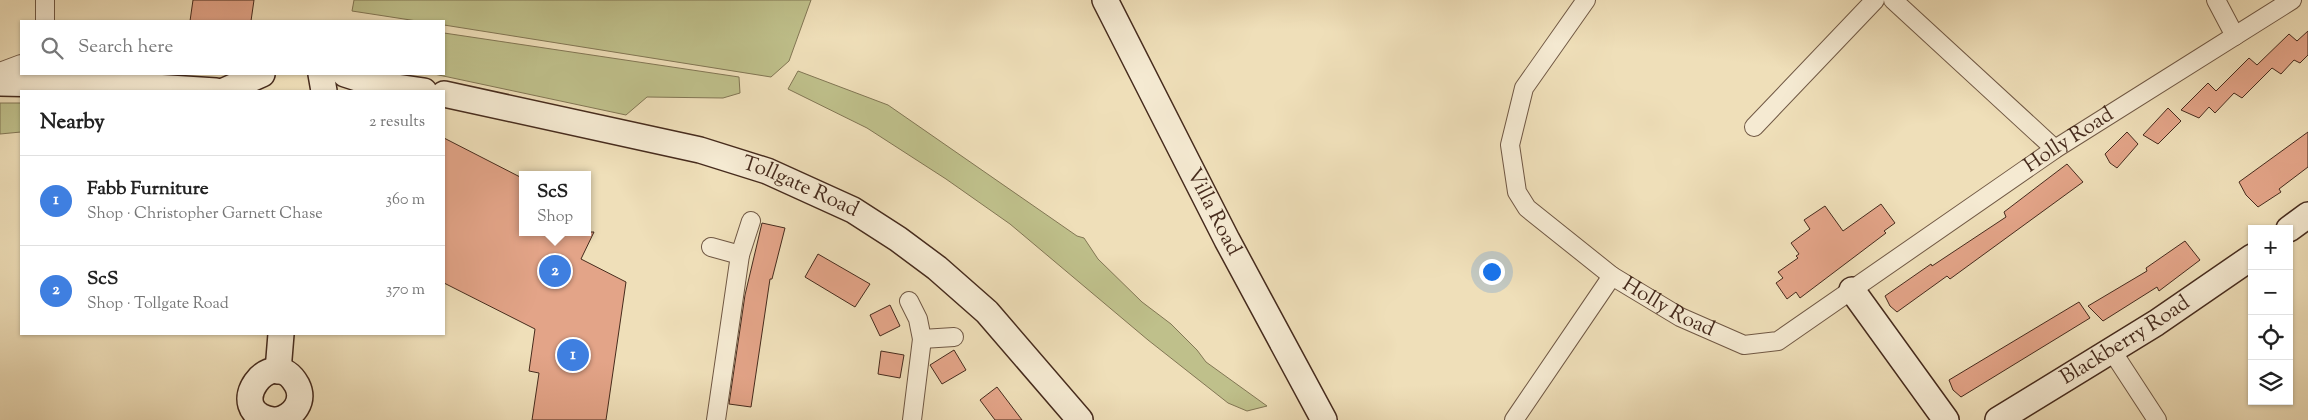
<!DOCTYPE html>
<html lang="en">
<head>
<meta charset="utf-8">
<style>
	:root { --surface:#fff; --page:#f2f2f2; --text:#222; --muted:#767676; --line:#e0e0e0; --accent:#0f766e }
	body { margin:0; font-family:"Sorts Mill Goudy",serif; background:var(--page); color:var(--text) }
	.controls { position:absolute; right:15px; bottom:15px; display:grid; overflow:hidden; border-radius:0px; box-shadow:0 1px 4px #0004 }
	.controls button { width:45px; height:45px; display:grid; place-items:center; padding:0; border:0; border-bottom:1px solid var(--line); background:var(--surface); color:var(--text); font:25px sans-serif }
	.you { position:absolute; left:1491px; top:271px; width:18px; height:18px; margin:-12px; border:4px solid #fff; border-radius:50%; background:#1a73e8; box-shadow:0 0 0 8px #1a73e833 }
	.badge { display:grid; place-items:center; width:32px; height:32px; border-radius:50%; background:var(--accent); color:#fff; font-size:16px; font-weight:700 }
	.pin { position:absolute; translate:-50% -50%; border:2px solid #fff; box-shadow:0 1px 5px #0006 }
	.popup { position:absolute; left:519px; top:171px; width:72px; height:65px; box-sizing:border-box; display:grid; place-content:center; border-radius:0px; background:var(--surface); filter:drop-shadow(0 1px 4px #0005); font-size:16px; white-space:nowrap; color:var(--muted) }
	.popup b { font-size:19px; color:var(--text) }
	.popup::after { content:''; position:absolute; left:50%; top:100%; margin-left:-10px; border:10px solid transparent; border-top-color:var(--surface) }
	.list { margin:0; padding:0; list-style:none }
	h2 { display:flex; justify-content:space-between; align-items:center; height:65px; margin:0; padding:0 20px; font-size:21px }
	h2 small { font-size:16px; font-weight:400; color:var(--muted) }
	.list li { display:grid; grid-template-columns:32px 1fr auto; gap:15px; align-items:center; box-sizing:border-box; height:90px; padding:0 20px; border-top:1px solid var(--line) }
	.list b { display:block; font-size:19px; white-space:nowrap }
	.list p { margin:0; font-size:16px; white-space:nowrap; color:var(--muted) }
	.list em { font-size:16px; font-style:normal; color:var(--muted) }
	.icon { flex:none; width:28px; height:28px; fill:none; stroke:currentColor; stroke-width:2; stroke-linecap:round; stroke-linejoin:round }
	.map { position:relative; flex:none; width:2308px; height:420px; overflow:hidden }
	.search { position:absolute; background:var(--surface); box-shadow:0 1px 4px #0004; left:20px; top:20px; width:425px; height:55px; display:flex; align-items:center; gap:12px; box-sizing:border-box; padding:0 18px; border-radius:0px; color:var(--muted); font-size:19px }
	.panel { position:absolute; background:var(--surface); box-shadow:0 1px 4px #0004; left:20px; top:90px; width:425px; height:245px; border-radius:0px }
	.map>svg:first-child { display:block }
	.green { fill:#bfc08b; stroke:#827654 }
	.building { fill:#e3a488; stroke:#462b1d }
	.lines { fill:none; stroke-linecap:round; stroke-linejoin:round }
	.street-casing { stroke:#705844; stroke-width:20 }
	.secondary-casing { stroke:#462b1d; stroke-width:28 }
	.street { stroke:#f5ead2; stroke-width:18 }
	.secondary { stroke:#f5ead2; stroke-width:25 }
	.labels { text-anchor:middle; dominant-baseline:central; stroke-width:4; stroke-linejoin:round; paint-order:stroke }
	.street-label { font-size:21px; fill:#462b1d; stroke:#f5ead2 }
</style>
</head>
<body>
<div class="map">
<svg width="2308" height="420" viewBox="0 0 2308 420">
	<rect width="100%" height="100%" fill="#efdfb9"/>
	<filter id="stains"><feTurbulence type="fractalNoise" baseFrequency=".004" numOctaves="4"/><feColorMatrix values="0 0 0 0 .2 0 0 0 0 .09 0 0 0 0 .02 0 0 0 .5 -.17"/></filter>
	<radialGradient id="worn" r=".72"><stop offset=".6" stop-color="#630" stop-opacity="0"/><stop offset="1" stop-color="#630" stop-opacity=".3"/></radialGradient>
	<g class="green">
		<polygon points="354,0 811,0 789,61 771,77 444,25 444,21 417,21 352,11"/>
		<polygon points="444,33 739,77 740,93 723,98 647,97 626,115 434,74 444,74"/>
		<polygon points="798,71 888,105 1077,236 1084,238 1098,259 1142,302 1171,324 1197,350 1206,362 1267,406 1247,411 1228,403 1148,340 1010,224 946,179 867,128 788,89"/>
		<polygon points="0,103 21,103 21,132 0,134"/>
	</g>
	<g class="building">
		<polygon points="193,0 254,0 251,21 190,21"/>
		<polygon points="2308,31 2308,55 2300,63 2294,60 2281,74 2272,68 2242,98 2234,93 2215,113 2209,107 2199,118 2181,110 2208,83 2216,91 2249,58 2257,65 2289,34 2297,41"/>
		<polygon points="2168,108 2181,121 2158,144 2143,135"/>
		<polygon points="2127,132 2138,144 2117,168 2110,163 2105,154"/>
		<polygon points="2308,132 2308,167 2279,189 2281,192 2258,207 2246,195 2239,182"/>
		<polygon points="444,138 522,178 522,232 594,232 581,259 626,282 606,420 532,420 539,373 529,371 535,329 444,283"/>
		<polygon points="2067,164 2083,182 1950,279 1947,276 1897,312 1890,306 1885,296 1931,264 1932,266 2006,217 2004,212"/>
		<polygon points="1881,204 1895,223 1884,231 1886,233 1800,298 1796,292 1787,299 1776,283 1783,278 1778,272 1798,258 1796,256 1799,254 1791,243 1810,229 1804,220 1825,206 1843,231"/>
		<polygon points="762,223 785,228 772,279 770,279 751,407 729,404 745,295"/>
		<polygon points="2185,241 2200,260 2159,291 2157,287 2103,321 2088,306 2147,271 2146,268"/>
		<polygon points="818,254 870,284 855,307 805,277"/>
		<polygon points="2079,302 2090,318 1961,397 1953,390 1949,380"/>
		<polygon points="890,305 900,326 880,336 870,315"/>
		<polygon points="954,350 966,370 942,384 930,365"/>
		<polygon points="881,351 904,355 900,378 878,374"/>
		<polygon points="997,387 1022,420 995,420 980,400"/>
	</g>
	<g class="lines">
		<g class="street-casing">
			<g id="street">
				<polyline points="1586,0 1524,88 1510,145 1517,192 1527,208 1612,276"/>
				<polyline points="1893,0 2055,149"/>
				<polyline points="2216,0 2235,36"/>
				<polyline points="45,21 45,0"/>
				<polyline points="0,72 21,64"/>
				<polyline points="1754,127 1875,0"/>
				<polyline points="711,247 740,255"/>
				<polyline points="909,301 918,319 922,339 912,420"/>
				<polyline points="922,339 954,337"/>
				<polyline points="2112,351 2157,420"/>
				<polyline points="716,420 740,255 751,221"/>
				<path id="s1" d="M1514,420L1612,276L1680,317L1744,345L1778,341L2055,149L2292,0"/>
			</g>
		</g>
		<g class="secondary-casing">
			<g id="secondary">
				<path id="s2" d="M1105,0L1227,240L1324,420"/>
				<polyline points="321,74 324,91"/>
				<polyline points="345,74 376,84 424,91"/>
				<polyline points="0,83 138,86 216,91"/>
				<polyline points="224,91 262,74"/>
				<path id="s3" d="M444,94L700,150L767,171L853,210L898,239L937,268L987,312L1080,420"/>
				<polyline points="2289,229 2308,215"/>
				<polyline points="1852,290 1946,420"/>
				<polyline points="278,371 281,334"/>
				<path d="M273,420C220,412 272,340 297,385C305,401 294,416 278,420"/>
				<path id="s4" d="M1998,420L2156,323L2252,257"/>
			</g>
		</g>
		<use href="#street" class="street"/>
		<use href="#secondary" class="secondary"/>
	</g>
	<g class="labels">
		<g class="street-label">
			<text stroke="none"><textPath href="#s1" startOffset="711">Holly Road</textPath></text>
			<text stroke="none"><textPath href="#s3" startOffset="369">Tollgate Road</textPath></text>
			<text stroke="none"><textPath href="#s2" startOffset="238">Villa Road</textPath></text>
			<text stroke="none"><textPath href="#s1" startOffset="239">Holly Road</textPath></text>
			<text stroke="none"><textPath href="#s4" startOffset="150">Blackberry Road</textPath></text>
		</g>
	</g>
	<rect width="100%" height="100%" filter="url(#stains)"/>
	<rect width="100%" height="100%" fill="url(#worn)"/>
</svg>
<div class="controls">
<button>+</button>
<button>−</button>
<button><svg class="icon" aria-label="locate" viewBox="0 0 24 24"><circle cx="12" cy="12" r="6"/><path d="M12 2v4M12 18v4M2 12h4M18 12h4"/></svg></button>
<button><svg class="icon" aria-label="layers" viewBox="0 0 24 24"><path d="M12 4l9 5-9 5-9-5zM3 14l9 5 9-5"/></svg></button>
</div>
<div class="you"></div>
<div class="pin badge" style="left:573px;top:355px;background:#3f7fe0">1</div>
<div class="pin badge" style="left:555px;top:271px;background:#3f7fe0">2</div>
<div class="popup"><b>ScS</b>Shop</div>
<div class="search"><svg class="icon" aria-label="search" viewBox="0 0 24 24"><circle cx="10" cy="10" r="6"/><path d="M15 15l6 6"/></svg>Search here</div>
<section class="panel">
<h2>Nearby<small>2 results</small></h2>
<ul class="list">
<li><span class="badge" style="background:#3f7fe0">1</span><div><b>Fabb Furniture</b><p>Shop · Christopher Garnett Chase</p></div><em>360 m</em></li>
<li><span class="badge" style="background:#3f7fe0">2</span><div><b>ScS</b><p>Shop · Tollgate Road</p></div><em>370 m</em></li>
</ul>
</section>
</div>
</body>
</html>
